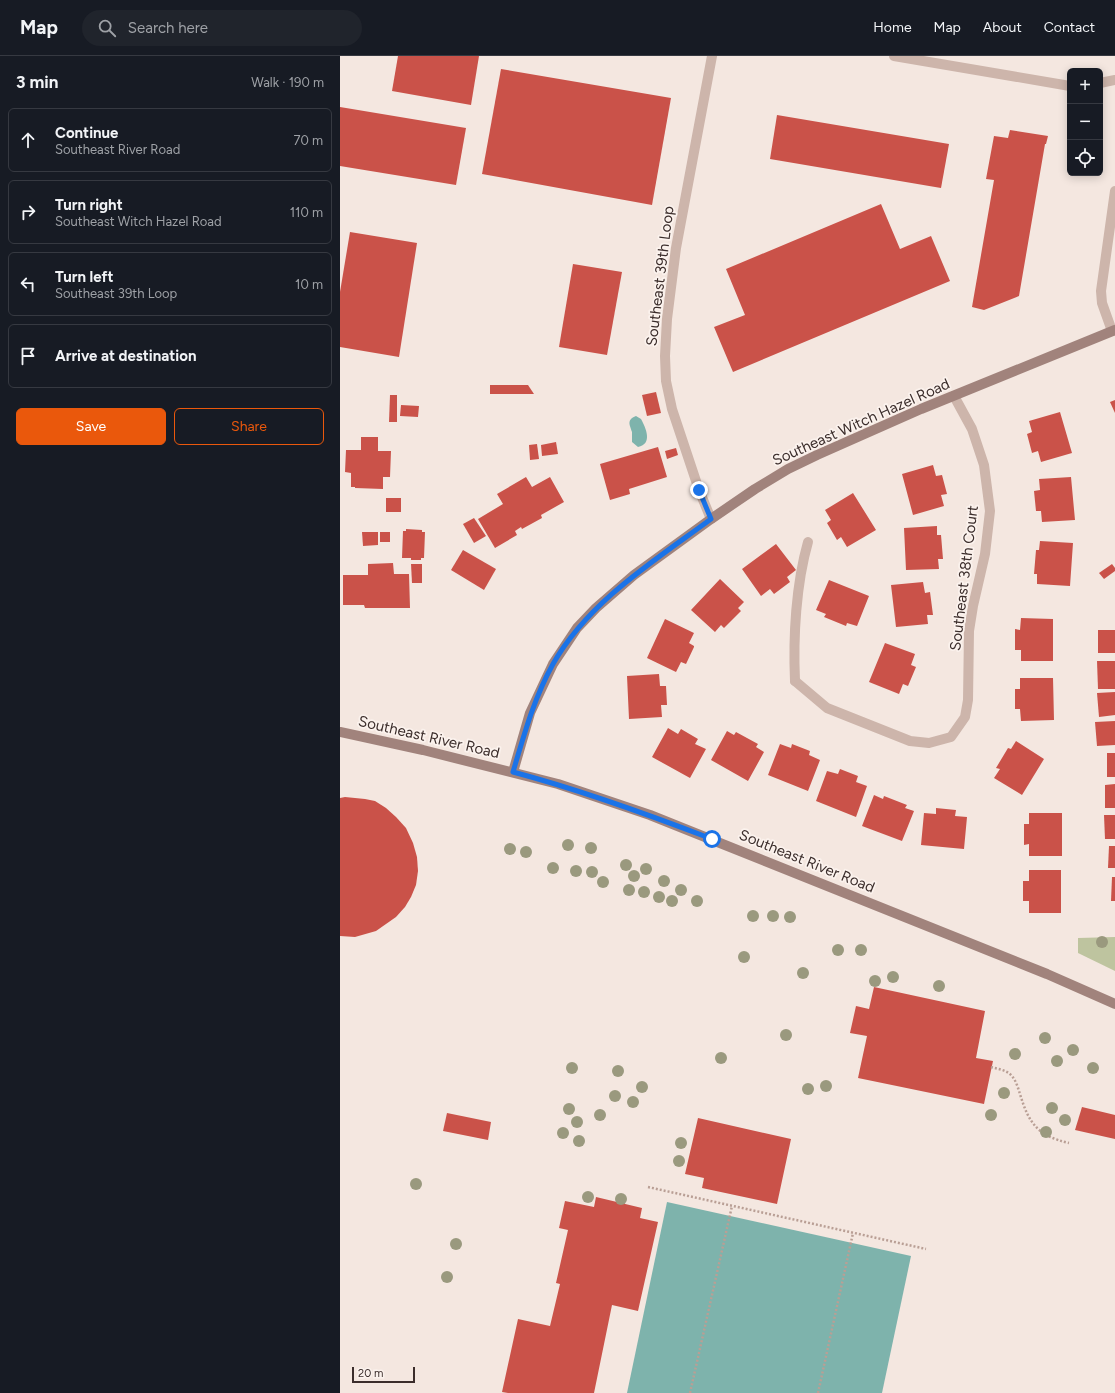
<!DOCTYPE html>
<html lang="en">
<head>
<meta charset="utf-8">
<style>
	:root { --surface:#171b24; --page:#20242c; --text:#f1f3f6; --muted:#9ea1a6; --line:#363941; --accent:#ea580c }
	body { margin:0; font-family:Figtree,sans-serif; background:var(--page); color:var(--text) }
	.controls { position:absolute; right:12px; top:12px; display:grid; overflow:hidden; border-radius:6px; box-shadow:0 2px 10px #0003 }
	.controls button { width:36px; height:36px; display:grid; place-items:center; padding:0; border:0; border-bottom:1px solid var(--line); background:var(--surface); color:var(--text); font:20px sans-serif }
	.scale { position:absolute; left:12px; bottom:10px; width:63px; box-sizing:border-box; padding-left:4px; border:2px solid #3b2d2b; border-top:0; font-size:11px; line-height:14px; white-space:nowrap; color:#3b2d2b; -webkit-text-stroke:3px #fbf2ed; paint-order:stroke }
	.stop { position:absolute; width:12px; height:12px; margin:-9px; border:3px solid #1a73e8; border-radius:50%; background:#fff }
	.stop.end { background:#1a73e8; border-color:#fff; box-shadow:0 1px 4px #0008 }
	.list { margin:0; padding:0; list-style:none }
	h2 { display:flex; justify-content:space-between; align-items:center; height:52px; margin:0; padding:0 16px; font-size:17px }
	h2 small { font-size:13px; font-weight:400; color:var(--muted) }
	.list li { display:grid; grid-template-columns:26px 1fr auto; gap:12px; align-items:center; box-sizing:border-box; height:64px; margin:0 8px 8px; padding:0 8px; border:1px solid var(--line); border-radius:6px }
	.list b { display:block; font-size:15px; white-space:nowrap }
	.list p { margin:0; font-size:13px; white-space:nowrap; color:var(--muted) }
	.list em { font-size:13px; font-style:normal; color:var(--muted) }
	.actions { display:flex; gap:8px; padding:12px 16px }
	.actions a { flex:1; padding:9px 0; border:1px solid var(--accent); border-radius:6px; text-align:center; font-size:14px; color:var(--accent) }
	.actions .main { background:var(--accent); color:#fff }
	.icon { flex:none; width:22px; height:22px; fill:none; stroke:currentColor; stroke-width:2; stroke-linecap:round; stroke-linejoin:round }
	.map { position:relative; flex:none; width:775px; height:1337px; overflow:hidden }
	header { display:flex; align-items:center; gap:24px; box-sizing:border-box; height:56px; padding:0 20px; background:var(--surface); border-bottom:1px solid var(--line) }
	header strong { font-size:19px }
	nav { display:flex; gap:22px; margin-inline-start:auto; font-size:14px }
	.search { width:280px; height:36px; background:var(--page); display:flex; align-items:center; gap:10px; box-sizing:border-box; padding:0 14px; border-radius:22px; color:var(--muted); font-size:15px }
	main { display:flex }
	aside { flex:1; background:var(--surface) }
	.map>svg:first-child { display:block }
	.green { fill:#bec49f }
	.water { fill:#7eb3ac }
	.building { fill:#ca5249 }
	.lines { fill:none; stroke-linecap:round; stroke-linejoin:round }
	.path { stroke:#b99f95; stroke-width:2.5; stroke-dasharray:2 2; stroke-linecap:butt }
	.lane { stroke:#cdb5ab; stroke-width:10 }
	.street { stroke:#cdb5ab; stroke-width:10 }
	.secondary { stroke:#a1837c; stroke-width:10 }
	.tree { fill:#9a997e }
	.route { stroke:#1a73e8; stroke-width:5 }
	.labels { text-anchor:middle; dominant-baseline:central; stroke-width:3.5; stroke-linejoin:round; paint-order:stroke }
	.street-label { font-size:15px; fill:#3b2d2b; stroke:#fbf2ed }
</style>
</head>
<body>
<header>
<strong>Map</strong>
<div class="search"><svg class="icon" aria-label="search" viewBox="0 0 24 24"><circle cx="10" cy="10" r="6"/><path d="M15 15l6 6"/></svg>Search here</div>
<nav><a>Home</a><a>Map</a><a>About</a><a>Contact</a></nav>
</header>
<main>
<aside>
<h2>3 min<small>Walk · 190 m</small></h2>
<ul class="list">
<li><svg class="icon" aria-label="ahead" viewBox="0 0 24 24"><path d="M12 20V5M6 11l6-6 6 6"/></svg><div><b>Continue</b><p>Southeast River Road</p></div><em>70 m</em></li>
<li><svg class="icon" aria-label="right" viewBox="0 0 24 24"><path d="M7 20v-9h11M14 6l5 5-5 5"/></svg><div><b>Turn right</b><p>Southeast Witch Hazel Road</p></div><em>110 m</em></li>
<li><svg class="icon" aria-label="left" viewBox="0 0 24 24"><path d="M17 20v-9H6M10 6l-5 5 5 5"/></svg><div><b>Turn left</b><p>Southeast 39th Loop</p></div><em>10 m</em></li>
<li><svg class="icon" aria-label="arrive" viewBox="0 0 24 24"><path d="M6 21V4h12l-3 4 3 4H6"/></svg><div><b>Arrive at destination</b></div></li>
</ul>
<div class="actions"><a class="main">Save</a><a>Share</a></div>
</aside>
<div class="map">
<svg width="775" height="1337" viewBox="0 0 775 1337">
	<rect width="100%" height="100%" fill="#f4e7e0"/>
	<polygon class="green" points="775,881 775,915 738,897 738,882"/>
	<g class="water">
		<path d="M296,360L301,363C306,372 313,388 298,391L292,386C292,383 292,379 292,376C290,369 286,364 296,360Z"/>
		<polygon points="327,1146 571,1200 542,1337 287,1337"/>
	</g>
	<g class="building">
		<polygon points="58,0 139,0 131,49 52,35"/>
		<polygon points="161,13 331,42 312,149 142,118"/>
		<polygon points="0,51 126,72 116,129 0,110"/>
		<polygon points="437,59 609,88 601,132 430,103"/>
		<polygon points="670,74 708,80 706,88 705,88 679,240 644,254 632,251 654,124 646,123 654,80 668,82"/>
		<polygon points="541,148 560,193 591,180 610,225 393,316 374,271 405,259 386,213"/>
		<polygon points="10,176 77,187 59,301 0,291 0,236"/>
		<polygon points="233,208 282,216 267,299 219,291"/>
		<polygon points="150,329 188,329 194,338 150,338"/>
		<polygon points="316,336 321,357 307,360 302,339"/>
		<polygon points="50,339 57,339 57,366 49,366"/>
		<polygon points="775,344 775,357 770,346"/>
		<polygon points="61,349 79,350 78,361 60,360"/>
		<polygon points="720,356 732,397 701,406 698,395 692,397 687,378 692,376 689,365"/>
		<polygon points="21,381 38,381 38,395 51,395 50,421 43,421 43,433 15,432 15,431 11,431 11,417 5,416 6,394 21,394"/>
		<polygon points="216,386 218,398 202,400 201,389"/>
		<polygon points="197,388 199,403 190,404 189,389"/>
		<polygon points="318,391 327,421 289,433 290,438 270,444 260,408"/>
		<polygon points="336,392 338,399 327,403 325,395"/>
		<polygon points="593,409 596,420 602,419 607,438 601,439 604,450 573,459 562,418"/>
		<polygon points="186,421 192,431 210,421 224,446 201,459 202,462 182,473 181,471 175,475 177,479 155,492 138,463 163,448 157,438"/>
		<polygon points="731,421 735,464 702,466 701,455 696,455 694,435 700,434 699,423"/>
		<polygon points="513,437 536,474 507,491 501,481 497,484 487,467 491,464 485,454"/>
		<rect x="46" y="442" width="15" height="14"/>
		<polygon points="134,462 146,480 134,487 123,468"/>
		<polygon points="597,470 597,479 601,479 603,503 598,503 599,513 566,514 564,472"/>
		<polygon points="66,473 82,474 82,476 85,476 84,502 81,502 81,504 71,504 71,502 62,502 63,475 66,475"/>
		<polygon points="22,476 38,476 38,489 23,490"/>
		<rect x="40" y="476" width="10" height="10"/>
		<polygon points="700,485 733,487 730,530 697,528 697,518 694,518 696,494 699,494"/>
		<polygon points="436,488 456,514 447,521 450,526 434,538 430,533 421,540 402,513"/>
		<polygon points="123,494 156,513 144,534 111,514"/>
		<polygon points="53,507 54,518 69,518 70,552 25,552 24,549 3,549 3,519 28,519 28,508"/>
		<polygon points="71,508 82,508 82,527 72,527"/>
		<polygon points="772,508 775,512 775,515 764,523 759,517"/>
		<polygon points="380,523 404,546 398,552 401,555 384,572 381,569 375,576 351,554"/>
		<polygon points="489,524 529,540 517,570 507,567 506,570 484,561 486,558 476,554"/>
		<polygon points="583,526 585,537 590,536 593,559 587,559 588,568 556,571 551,529"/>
		<polygon points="681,562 713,563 713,605 681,605 681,594 675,594 675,573 680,574"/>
		<polygon points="325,563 354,577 349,587 354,590 354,591 346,608 341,606 336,616 307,602"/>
		<rect x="758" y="574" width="17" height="23"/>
		<polygon points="545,587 575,598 571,609 576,611 568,630 563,628 559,638 529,626"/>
		<polygon points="757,605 775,605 775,633 758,633"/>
		<polygon points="319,618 320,630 326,630 327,649 321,649 322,661 289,663 287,620"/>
		<polygon points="680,622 713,622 714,664 681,665 680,653 675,653 675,633 680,633"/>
		<polygon points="775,636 775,659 759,661 757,637"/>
		<polygon points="775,665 775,689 757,690 755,666"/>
		<polygon points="328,672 338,678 341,673 358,683 355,688 366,693 350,722 312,701"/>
		<polygon points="387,675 394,679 396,676 418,688 416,691 424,696 408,725 371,704"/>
		<polygon points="676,685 704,703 682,739 654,722 660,713 656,712 668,692 671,693"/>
		<polygon points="440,688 451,692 452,688 470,695 469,699 480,704 468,735 428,719"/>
		<rect x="767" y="697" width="8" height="24"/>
		<polygon points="500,713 518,720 516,726 527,730 516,761 476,745 487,715 498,718"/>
		<polygon points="775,728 775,752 765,752 765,729"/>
		<polygon points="534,739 543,743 544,740 567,749 565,752 574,755 562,785 522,770"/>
		<polygon points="5,741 25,743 35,745 46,752 56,761 66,772 73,787 77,801 78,815 76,829 71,841 65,851 56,861 36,875 15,881 0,880 0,742"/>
		<polygon points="596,752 616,754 615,760 627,761 624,793 581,789 584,757 596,758"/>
		<polygon points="689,757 722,757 722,800 689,800 689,788 684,789 684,768 689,768"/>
		<polygon points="764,759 775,759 775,783 765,783"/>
		<polygon points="769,790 775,790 775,812 768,812"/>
		<polygon points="689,814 721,814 721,857 689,857 689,845 683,845 683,825 689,825"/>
		<polygon points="772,821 775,821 775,845 771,845"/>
		<polygon points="534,931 645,955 636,1002 653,1005 644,1048 518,1022 527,980 510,977 516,950 529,953"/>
		<polygon points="742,1051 775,1059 775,1083 735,1074"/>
		<polygon points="107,1057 151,1066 148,1084 103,1075"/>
		<polygon points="358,1062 451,1083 437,1148 362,1132 364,1122 345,1118"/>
		<polygon points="256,1141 302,1152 300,1162 318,1166 298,1255 272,1249 254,1337 168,1337 162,1336 178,1263 210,1270 220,1228 216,1227 228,1174 219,1172 225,1145 254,1151"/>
	</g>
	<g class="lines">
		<g class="path">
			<path d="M651,1011C658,1013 666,1014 671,1019C676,1024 678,1032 680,1038C689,1068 698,1080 729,1087"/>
			<polyline points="308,1131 586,1193"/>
			<polyline points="350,1337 392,1150"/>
			<polyline points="478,1337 513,1177"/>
		</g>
		<path class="lane" d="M455,625C453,581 456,528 468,486"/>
		<g class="street">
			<polyline points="554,0 730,30"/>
			<polyline points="760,27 775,24"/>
			<polyline points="772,275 762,247 761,235 775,135"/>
			<polyline points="371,463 359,434 332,353 326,325 325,300 327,263 336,192 372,0"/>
			<polyline points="455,625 487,652 570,685 589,687 611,681 625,661 628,644 629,575 633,550 645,498 650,455 644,409 632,373 614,340"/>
		</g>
		<g class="secondary">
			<polyline points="0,676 83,694 218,728 310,759 707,918 775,948"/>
			<polyline points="173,716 190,657 213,608 237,572 256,552 294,519 371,463 415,433 448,413 477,399 581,353 775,274"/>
		</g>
	</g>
	<g class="tree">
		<circle cx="228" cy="789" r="6"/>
		<circle cx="251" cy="792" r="6"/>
		<circle cx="170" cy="793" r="6"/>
		<circle cx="186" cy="796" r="6"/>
		<circle cx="286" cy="809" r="6"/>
		<circle cx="213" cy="812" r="6"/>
		<circle cx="306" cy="813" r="6"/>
		<circle cx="236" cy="815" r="6"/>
		<circle cx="252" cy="816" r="6"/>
		<circle cx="294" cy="820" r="6"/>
		<circle cx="324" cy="825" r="6"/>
		<circle cx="263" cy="826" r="6"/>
		<circle cx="289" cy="834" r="6"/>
		<circle cx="341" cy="834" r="6"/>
		<circle cx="304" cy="836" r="6"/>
		<circle cx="319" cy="841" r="6"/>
		<circle cx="332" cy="845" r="6"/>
		<circle cx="357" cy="845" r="6"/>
		<circle cx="413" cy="860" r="6"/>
		<circle cx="433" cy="860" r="6"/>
		<circle cx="450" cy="861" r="6"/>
		<circle cx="762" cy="886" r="6"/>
		<circle cx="498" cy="894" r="6"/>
		<circle cx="521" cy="894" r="6"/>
		<circle cx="404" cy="901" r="6"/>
		<circle cx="463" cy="917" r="6"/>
		<circle cx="553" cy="921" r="6"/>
		<circle cx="535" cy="925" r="6"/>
		<circle cx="599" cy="930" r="6"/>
		<circle cx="446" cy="979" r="6"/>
		<circle cx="705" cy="982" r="6"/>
		<circle cx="733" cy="994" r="6"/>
		<circle cx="675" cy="998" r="6"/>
		<circle cx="381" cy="1002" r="6"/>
		<circle cx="717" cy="1005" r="6"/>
		<circle cx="232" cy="1012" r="6"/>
		<circle cx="753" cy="1012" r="6"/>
		<circle cx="278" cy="1015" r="6"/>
		<circle cx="486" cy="1030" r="6"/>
		<circle cx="302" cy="1031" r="6"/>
		<circle cx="468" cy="1033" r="6"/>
		<circle cx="664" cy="1037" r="6"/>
		<circle cx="275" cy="1040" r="6"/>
		<circle cx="293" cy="1046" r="6"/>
		<circle cx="712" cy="1052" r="6"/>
		<circle cx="229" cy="1053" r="6"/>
		<circle cx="260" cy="1059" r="6"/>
		<circle cx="651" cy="1059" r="6"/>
		<circle cx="725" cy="1064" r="6"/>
		<circle cx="237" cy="1066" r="6"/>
		<circle cx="706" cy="1076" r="6"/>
		<circle cx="223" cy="1077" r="6"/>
		<circle cx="239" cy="1085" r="6"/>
		<circle cx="341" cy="1087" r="6"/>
		<circle cx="339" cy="1105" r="6"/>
		<circle cx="76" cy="1128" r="6"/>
		<circle cx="248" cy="1141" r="6"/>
		<circle cx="281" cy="1143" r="6"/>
		<circle cx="116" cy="1188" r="6"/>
		<circle cx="107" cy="1221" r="6"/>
	</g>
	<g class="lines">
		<path class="route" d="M359,434L371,463C314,505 249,545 213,608C194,642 184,679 173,716C241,734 307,758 372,783"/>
	</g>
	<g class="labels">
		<g class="street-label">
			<text transform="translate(320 220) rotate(-83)">Southeast 39th Loop</text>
			<text transform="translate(521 366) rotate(-24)">Southeast Witch Hazel Road</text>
			<text transform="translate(624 522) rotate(-83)">Southeast 38th Court</text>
			<text transform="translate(89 681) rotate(13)">Southeast River Road</text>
			<text transform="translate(467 805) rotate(22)">Southeast River Road</text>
		</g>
	</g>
</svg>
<div class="controls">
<button>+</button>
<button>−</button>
<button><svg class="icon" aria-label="locate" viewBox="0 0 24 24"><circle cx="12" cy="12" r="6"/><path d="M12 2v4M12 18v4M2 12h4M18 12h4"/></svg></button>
</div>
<div class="scale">20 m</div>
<div class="stop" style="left:372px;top:783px"></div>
<div class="stop end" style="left:359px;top:434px"></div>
</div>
</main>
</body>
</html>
